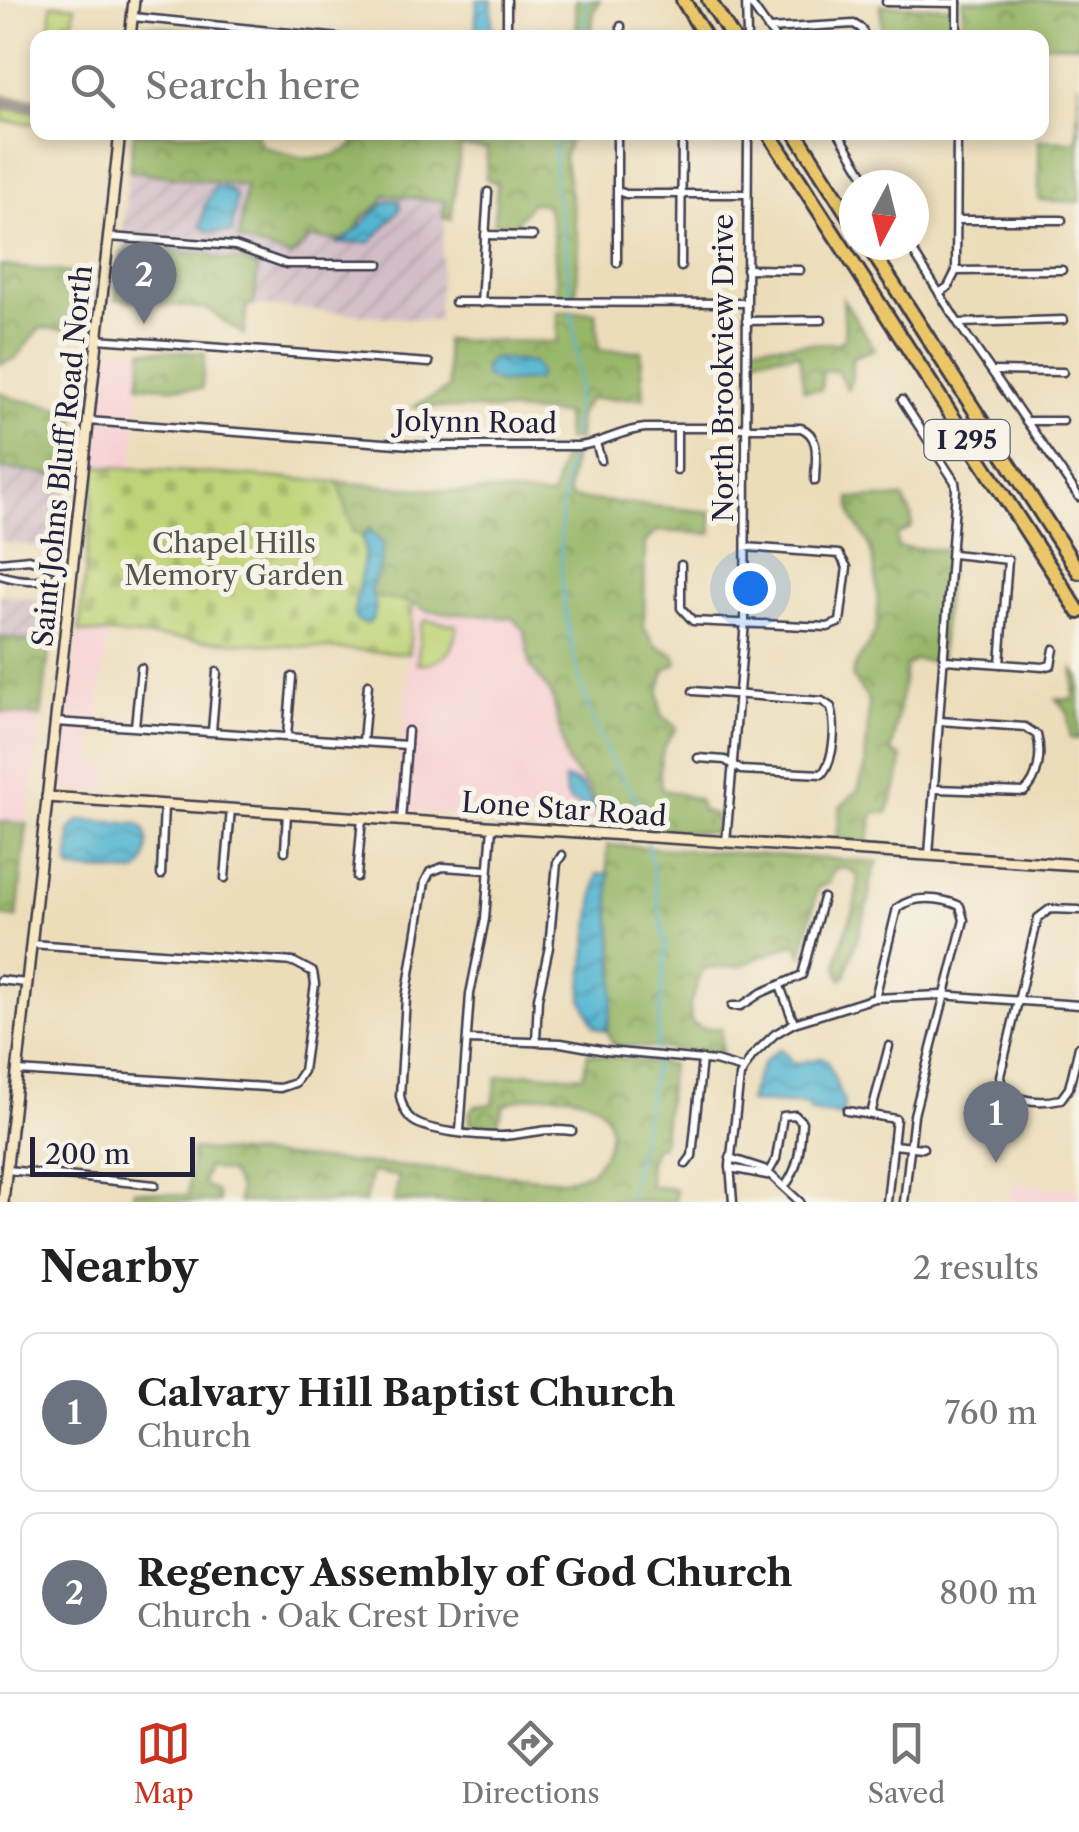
<!DOCTYPE html>
<html lang="en">
<head>
<meta charset="utf-8">
<style>
	:root { --surface:#fff; --page:#f6f6f6; --text:#222; --muted:#767676; --line:#e0e0e0; --accent:#c8321e }
	body { margin:0; font-family:"Libre Caslon Text",serif; background:var(--page); color:var(--text) }
	.compass { position:absolute; left:839px; top:170px; width:90px; height:90px; border-radius:50%; background:var(--surface); box-shadow:0 5px 15px #0003; rotate:187deg }
	.scale { position:absolute; left:30px; bottom:25px; width:165px; box-sizing:border-box; padding-left:10px; border:5px solid #22223b; border-top:0; font-size:28px; line-height:35px; white-space:nowrap; color:#22223b; -webkit-text-stroke:8px #f7f3e8; paint-order:stroke }
	.you { position:absolute; left:750px; top:588px; width:35px; height:35px; margin:-25px; border:8px solid #fff; border-radius:50%; background:#1a73e8; box-shadow:0 0 0 15px #1a73e833 }
	.badge { display:grid; place-items:center; width:65px; height:65px; border-radius:50%; background:var(--accent); color:#fff; font-size:32px; font-weight:700 }
	.pin { position:absolute; translate:-50% -82px; filter:drop-shadow(0 2px 5px #0008) }
	.pin::after { content:''; position:absolute; top:52px; width:35px; height:30px; background:inherit; clip-path:polygon(0 0,100% 0,50% 100%) }
	.list { margin:0; padding:0; list-style:none }
	h2 { display:flex; justify-content:space-between; align-items:center; height:130px; margin:0; padding:0 40px; font-size:42px }
	h2 small { font-size:32px; font-weight:400; color:var(--muted) }
	.list li { display:grid; grid-template-columns:65px 1fr auto; gap:30px; align-items:center; box-sizing:border-box; height:160px; margin:0 20px 20px; padding:0 20px; border:2px solid var(--line); border-radius:20px }
	.list b { display:block; font-size:38px; white-space:nowrap }
	.list p { margin:0; font-size:32px; white-space:nowrap; color:var(--muted) }
	.list em { font-size:32px; font-style:normal; color:var(--muted) }
	.icon { flex:none; width:55px; height:55px; fill:none; stroke:currentColor; stroke-width:2; stroke-linecap:round; stroke-linejoin:round }
	.map { position:relative; flex:none; width:1079px; height:1202px; overflow:hidden }
	.search { position:absolute; background:var(--surface); box-shadow:0 5px 15px #0003; left:30px; right:30px; top:30px; height:110px; display:flex; align-items:center; gap:25px; box-sizing:border-box; padding:0 35px; border-radius:20px; color:var(--muted); font-size:38px }
	.sheet { height:490px; background:var(--surface) }
	nav { display:flex; justify-content:space-around; align-items:center; box-sizing:border-box; height:140px; border-top:2px solid var(--line); background:var(--surface); font-size:28px; color:var(--muted) }
	nav a { display:grid; justify-items:center; gap:5px }
	nav .on { color:var(--accent) }
	.map>svg:first-child { display:block }
	.built { fill:#f7cfd2 }
	.industrial { fill:url(#industrial-furrows) }
	.grass { fill:#bfd478; stroke:#707b5a; stroke-width:2.5 }
	.forest { fill:url(#forest-crowns); stroke:#5c6c52; stroke-width:2.5 }
	.cemetery { fill:url(#cemetery-stones); stroke:#707b5a; stroke-width:2.5 }
	.water { fill:url(#water-waves); stroke:#3a6c86; stroke-width:2.5 }
	.lines { fill:none; stroke-linecap:round; stroke-linejoin:round }
	.stream { stroke:#53b5d2; stroke-width:2.5 }
	.taxiway { stroke:#87807a; stroke-width:15 }
	.street-casing { stroke:#403e4e; stroke-width:11 }
	.secondary-casing { stroke:#403e4e; stroke-width:14 }
	.highway-casing { stroke:#403e4e; stroke-width:18 }
	.street { stroke:#fff; stroke-width:6 }
	.secondary { stroke:#f7e8c3; stroke-width:9 }
	.highway { stroke:#ebc669; stroke-width:12 }
	.labels { text-anchor:middle; dominant-baseline:central; stroke-width:10; stroke-linejoin:round; paint-order:stroke }
	.shield { fill:#f7f3e8; stroke:#62616f; stroke-width:2.5 }
	.shield-label { font-size:25px; font-weight:bold; fill:#22223b }
	.street-label { font-size:28px; fill:#22223b; stroke:#f7f3e8 }
	.park-label { font-size:28px; fill:#51574d; stroke:#f7f3e8 }
</style>
</head>
<body>
<div class="map">
<svg width="1079" height="1202" viewBox="0 0 1079 1202">
	<defs>
		<pattern id="industrial-furrows" width="10" height="10" patternUnits="userSpaceOnUse" patternTransform="scale(2.5)"><rect width="10" height="10" fill="#d2bdc6"/><path d="M-1 1l2-2M0 10L10 0M9 11l2-2" fill="none" stroke="#b4a2ab"/></pattern>
		<pattern id="forest-crowns" width="20" height="18" patternUnits="userSpaceOnUse" patternTransform="scale(2.5)"><rect width="20" height="18" fill="#97b668"/><path d="M2 6a3 3 0 1 1 6 0M12 15a3 3 0 1 1 6 0" fill="none" stroke="#7b9457"/></pattern>
		<pattern id="cemetery-stones" width="16" height="16" patternUnits="userSpaceOnUse" patternTransform="scale(2.5)"><rect width="16" height="16" fill="#bfd478"/><path d="M2 7V4a2 2 0 0 1 4 0v3zM10 15v-3a2 2 0 0 1 4 0v3z" fill="#a4b669"/></pattern>
		<pattern id="water-waves" width="16" height="10" patternUnits="userSpaceOnUse" patternTransform="scale(2.5)"><rect width="16" height="10" fill="#53b5d2"/><path d="M0 5q4-4 8 0t8 0" fill="none" stroke="#4493ac"/></pattern>
	</defs>
	<rect width="100%" height="100%" fill="#f7f3e8"/>
	<filter id="ink" filterUnits="userSpaceOnUse"><feTurbulence type="fractalNoise" baseFrequency=".01" numOctaves="2"/><feDisplacementMap in="SourceGraphic" scale="20" xChannelSelector="R" yChannelSelector="G"/><feConvolveMatrix kernelMatrix="1 2 1 2 8 2 1 2 1" color-interpolation-filters="sRGB"/></filter>
	<filter id="wash" filterUnits="userSpaceOnUse"><feTurbulence type="fractalNoise" baseFrequency=".0048" numOctaves="4" result="noise"/><feDisplacementMap in="SourceGraphic" scale="40" xChannelSelector="R" yChannelSelector="G"/><feGaussianBlur stdDeviation="2.25" result="paint"/><feColorMatrix in="noise" values="0 0 0 0 0 0 0 0 0 0 0 0 0 0 0 0 0 1.4 0 .05"/><feComposite in="paint" operator="in"/></filter>
	<g filter="url(#wash)">
		<rect width="100%" height="100%" fill="#ecddba"/>
		<g class="built">
			<polygon points="108,347 143,350 133,468 96,466"/>
			<polygon points="413,603 428,611 513,618 525,632 530,666 552,695 567,763 590,790 601,826 396,810"/>
			<polygon points="79,632 108,634 92,764 110,767 107,792 58,788"/>
			<polygon points="0,712 41,717 27,824 0,821"/>
			<polygon points="1012,1184 1079,1190 1079,1202 1010,1202"/>
		</g>
		<g class="industrial">
			<polygon points="129,171 247,186 240,240 258,246 300,250 310,238 340,240 358,228 362,218 381,204 385,194 446,201 437,321 254,305 258,267 240,260 129,248 121,254"/>
			<polygon points="0,468 69,477 61,550 0,542"/>
			<polygon points="0,594 55,602 50,644 0,637"/>
		</g>
		<g class="grass">
			<polygon points="52,4 75,6 73,21 66,21 64,37 49,37"/>
			<polygon points="4,107 37,110 37,124 2,121"/>
			<path d="M426,620L457,625C454,651 445,664 417,664L421,625Z"/>
		</g>
		<g class="forest">
			<polygon points="575,0 600,0 594,11 591,37 572,37 577,29"/>
			<polygon points="963,0 1079,0 1079,45 1042,44 1042,38 963,37"/>
			<polygon points="881,5 952,7 952,37 882,37"/>
			<polygon points="145,25 248,36 147,37 144,37"/>
			<polygon points="1079,81 1079,202 1039,200 1039,140 1077,141"/>
			<path d="M134,133H256L261,145C295,157 321,167 353,146L357,133H573L564,156L579,245L576,297H558C555,277 555,216 545,204L531,203L514,225L494,223L497,183L486,179L487,149L461,146L451,219L443,218L445,201L385,195L381,204L362,218L353,236L340,240L310,238L291,257L239,240L246,186L129,171Z"/>
			<polygon points="129,248 211,254 216,259 240,260 258,267 254,305 247,305 244,335 207,309 115,299 121,254"/>
			<path d="M0,265C28,271 66,267 91,281L86,321L79,331L40,328L15,359L0,364Z"/>
			<polygon points="843,299 875,349 852,357 852,379 847,389 837,371 823,371 821,390 804,390 799,354 752,357 752,345 839,343 845,337"/>
			<polygon points="558,312 596,312 599,350 641,351 644,398 589,399 579,414 578,440 566,440 565,414 415,406 449,388 445,340 557,342"/>
			<polygon points="143,350 205,353 202,389 139,385"/>
			<polygon points="0,392 14,399 77,410 69,477 0,468"/>
			<path d="M564,451L574,452L568,490L571,498L711,512L712,534L657,531L645,542L644,628L656,646L674,654L677,663L665,670L659,693L661,715L677,728C660,748 658,763 661,789L698,799L702,811L716,815L715,833L601,826L590,790L567,763L552,695L530,666L525,632L512,618L427,611L413,603L374,597L370,590L381,564L370,529L363,537L353,532L338,482L469,493L489,491L552,497Z"/>
			<path d="M850,498H903L911,514L912,527L897,535V547L945,550L949,554L940,662L914,660L906,666L891,752L902,757L899,780L887,813H874L868,842L837,840L840,807L858,790L865,768L869,701L852,677C855,654 876,645 877,620C878,599 877,568 870,548C862,525 851,529 850,498Z"/>
			<polygon points="0,637 50,644 41,717 0,712"/>
			<polygon points="1074,670 1079,677 1079,739 1070,738 1068,712 1056,699 1073,700"/>
			<polygon points="0,821 27,824 17,918 0,916"/>
			<path d="M607,845L878,862L870,881L869,901L845,977L841,979C826,952 863,913 857,875L846,868L834,869L829,883L818,887L802,955L796,943L739,966L703,969L690,1004L691,1022L703,1028H721L722,1053L613,1045L607,1030L616,971L608,904Z"/>
			<path d="M588,1053L671,1065L662,1146L654,1148L648,1166L650,1186L676,1189L675,1202H394L399,1177L372,1171L365,1202H238L239,1188L230,1173L207,1167L203,1184L217,1192L219,1202H132L134,1190L188,1196L192,1149L564,1180L592,1172C597,1163 606,1152 608,1143C622,1084 536,1089 504,1105L497,1125L470,1123V1111L475,1106L493,1104L497,1077L528,1073L583,1076Z"/>
		</g>
		<polygon class="cemetery" points="96,466 338,482 353,532 363,537 365,552 354,613 373,603 374,597 413,603 409,654 79,632"/>
		<g class="water">
			<polygon points="477,0 492,0 492,37 475,37"/>
			<polygon points="215,187 228,188 236,196 232,233 207,231 201,226 205,205"/>
			<path d="M389,200L399,201L400,209L371,242L335,244C358,235 368,214 389,200Z"/>
			<polygon points="492,358 534,363 539,371 537,380 499,383 485,377 484,368"/>
			<path d="M369,529L383,543L381,564L370,590C376,602 379,614 368,624L356,621L354,613L365,552L363,537Z"/>
			<path d="M564,779C583,780 588,792 593,810L590,812L582,810L580,804L572,803L566,796Z"/>
			<path d="M81,820L138,824L144,828C150,841 149,866 135,873L73,870L69,866L70,829Z"/>
			<path d="M609,873C607,926 625,981 605,1031L595,1027L582,999V985L596,882L598,874Z"/>
			<path d="M781,1049L794,1064L821,1058L827,1060L844,1103L843,1116L809,1112L810,1105L749,1102C754,1081 760,1058 781,1049Z"/>
		</g>
		<g class="lines">
			<g class="stream">
				<polyline points="582,38 587,0"/>
				<polyline points="556,132 554,185 564,232 571,299"/>
				<polyline points="572,310 579,379 572,440"/>
				<path d="M571,451C548,547 565,668 610,757C622,781 645,803 647,831"/>
				<polyline points="628,1202 655,1063 666,946 647,839"/>
			</g>
			<polyline class="taxiway" points="0,102 38,106"/>
		</g>
	</g>
	<g filter="url(#ink)">
		<g class="lines">
			<g class="street-casing">
				<g id="street">
					<polyline points="746,0 747,38"/>
					<polyline points="748,0 775,38"/>
					<polyline points="886,2 957,3"/>
					<polyline points="133,17 340,38"/>
					<polyline points="769,29 854,24 862,29 865,38"/>
					<polyline points="507,38 507,0"/>
					<polyline points="621,38 621,26"/>
					<polyline points="957,38 957,1"/>
					<polyline points="617,132 617,263"/>
					<polyline points="838,132 870,185"/>
					<polyline points="618,191 626,194 746,194"/>
					<polyline points="957,220 1062,220"/>
					<polyline points="485,235 533,236"/>
					<polyline points="109,237 235,246 286,264 379,264"/>
					<polyline points="909,245 958,323 1079,497"/>
					<polyline points="681,267 682,132"/>
					<polyline points="746,269 800,270"/>
					<polyline points="956,271 1062,270"/>
					<polyline points="939,293 948,287 956,271 957,132"/>
					<polyline points="455,302 746,303"/>
					<polyline points="481,303 488,192"/>
					<polyline points="746,321 822,320"/>
					<polyline points="959,323 1063,320"/>
					<polyline points="97,339 429,363"/>
					<polyline points="992,371 1063,372"/>
					<polyline points="902,400 955,482 956,490 929,855"/>
					<path d="M88,421L424,446H578C602,444 621,430 645,428H801C822,436 815,462 815,481"/>
					<polyline points="1026,421 1063,421"/>
					<polyline points="677,429 677,470"/>
					<polyline points="596,443 601,460"/>
					<polyline points="953,554 1008,560 1000,664"/>
					<polyline points="0,562 29,559 71,573"/>
					<polyline points="681,565 681,608 693,621 828,627 840,622 847,567 839,554 746,547"/>
					<path d="M0,575C21,582 49,582 70,574"/>
					<polyline points="945,660 1043,667 1051,665 1054,649"/>
					<path d="M693,691L822,701L831,707C836,726 835,758 822,774L741,770L725,760L698,758"/>
					<polyline points="55,722 407,745"/>
					<polyline points="135,726 141,668"/>
					<polyline points="212,731 217,672"/>
					<polyline points="287,736 292,677"/>
					<polyline points="363,741 368,684"/>
					<path d="M935,789L1024,792C1039,780 1042,753 1037,735L1025,727L940,721"/>
					<polyline points="401,820 408,731"/>
					<polyline points="726,842 745,622 748,132"/>
					<polyline points="285,851 287,812"/>
					<path d="M488,870L443,867L430,872L425,882L406,998L400,1096C402,1104 404,1112 410,1118C422,1132 482,1136 501,1136C528,1135 541,1127 572,1131"/>
					<polyline points="161,875 164,805"/>
					<polyline points="357,877 362,818"/>
					<polyline points="225,878 231,809"/>
					<path d="M1079,910L1050,909L1038,918L1000,1076C1002,1102 1039,1104 1061,1099L1069,1088L1079,1047"/>
					<polyline points="0,980 26,983"/>
					<polyline points="780,986 794,1023"/>
					<path d="M875,998L897,908C914,895 941,897 960,906L964,920L914,1115L904,1202"/>
					<polyline points="732,1006 741,1006 761,993 802,975 823,898"/>
					<polyline points="468,1040 561,1043 606,1051 715,1061 743,1069"/>
					<polyline points="536,1042 538,998 549,947 557,863 562,855"/>
					<polyline points="18,1071 280,1088 295,1083 303,1071 315,984 313,972 294,962 31,944"/>
					<polyline points="847,1111 896,1119 887,1202"/>
					<polyline points="871,1114 889,1046"/>
					<polyline points="460,1131 470,994 485,919 492,827"/>
					<polyline points="893,1145 923,1148"/>
					<polyline points="730,1158 764,1169 800,1202"/>
					<polyline points="686,1164 692,1156 702,1059"/>
					<polyline points="730,1168 767,1175"/>
					<polyline points="7,1170 155,1185"/>
					<path d="M767,1175L776,1159L783,1116L795,1115L802,1122C800,1145 800,1167 785,1186"/>
					<polyline points="733,1202 730,1165 740,1076 752,1056 775,1034 794,1023 875,998 940,995 1079,1005"/>
				</g>
			</g>
			<g class="secondary-casing">
				<g id="secondary">
					<polyline points="130,38 134,0"/>
					<polyline points="47,797 1079,865"/>
					<polyline points="3,1202 120,132"/>
				</g>
			</g>
			<g class="highway-casing">
				<g id="highway">
					<polyline points="683,0 706,38"/>
					<polyline points="709,0 733,38"/>
					<polyline points="768,132 1079,612"/>
					<polyline points="795,132 854,224"/>
					<polyline points="868,245 1079,572"/>
				</g>
			</g>
			<use href="#street" class="street"/>
			<use href="#secondary" class="secondary"/>
			<use href="#highway" class="highway"/>
		</g>
	</g>
	<g class="labels">
		<rect class="shield" x="924.5" y="420" width="85" height="40" rx="8"/>
		<g class="shield-label">
			<text x="967" y="440">I 295</text>
		</g>
		<g class="street-label">
			<text transform="translate(723 368) rotate(-90)">North Brookview Drive</text>
			<text transform="translate(476 422) rotate(1)">Jolynn Road</text>
			<text transform="translate(62 456) rotate(-84)">Saint Johns Bluff Road North</text>
			<text transform="translate(564 809) rotate(4)">Lone Star Road</text>
		</g>
		<g class="park-label">
			<text x="234" y="543">Chapel Hills<tspan x="234" dy="32">Memory Garden</tspan></text>
		</g>
	</g>
</svg>
<svg class="compass" viewBox="-18 -18 36 36"><path d="M0-13l5 13h-10z" fill="#e53935"/><path d="M0 13l5-13h-10z" fill="#767676"/></svg>
<div class="scale">200 m</div>
<div class="you"></div>
<div class="pin badge" style="left:996px;top:1163px;background:#6b7280">1</div>
<div class="pin badge" style="left:144px;top:324px;background:#6b7280">2</div>
<div class="search"><svg class="icon" aria-label="search" viewBox="0 0 24 24"><circle cx="10" cy="10" r="6"/><path d="M15 15l6 6"/></svg>Search here</div>
</div>
<section class="sheet">
<h2>Nearby<small>2 results</small></h2>
<ul class="list">
<li><span class="badge" style="background:#6b7280">1</span><div><b>Calvary Hill Baptist Church</b><p>Church</p></div><em>760 m</em></li>
<li><span class="badge" style="background:#6b7280">2</span><div><b>Regency Assembly of God Church</b><p>Church · Oak Crest Drive</p></div><em>800 m</em></li>
</ul>
</section>
<nav>
<a class="on"><svg class="icon" aria-label="map" viewBox="0 0 24 24"><path d="M3 6l6-2 6 2 6-2v14l-6 2-6-2-6 2zM9 4v14M15 6v14"/></svg>Map</a>
<a><svg class="icon" aria-label="directions" viewBox="0 0 24 24"><path d="M12 3l9 9-9 9-9-9zM9 14v-3h6M13 9l2 2-2 2"/></svg>Directions</a>
<a><svg class="icon" aria-label="saved" viewBox="0 0 24 24"><path d="M7 4h10v16l-5-4-5 4z"/></svg>Saved</a>
</nav>
</body>
</html>
